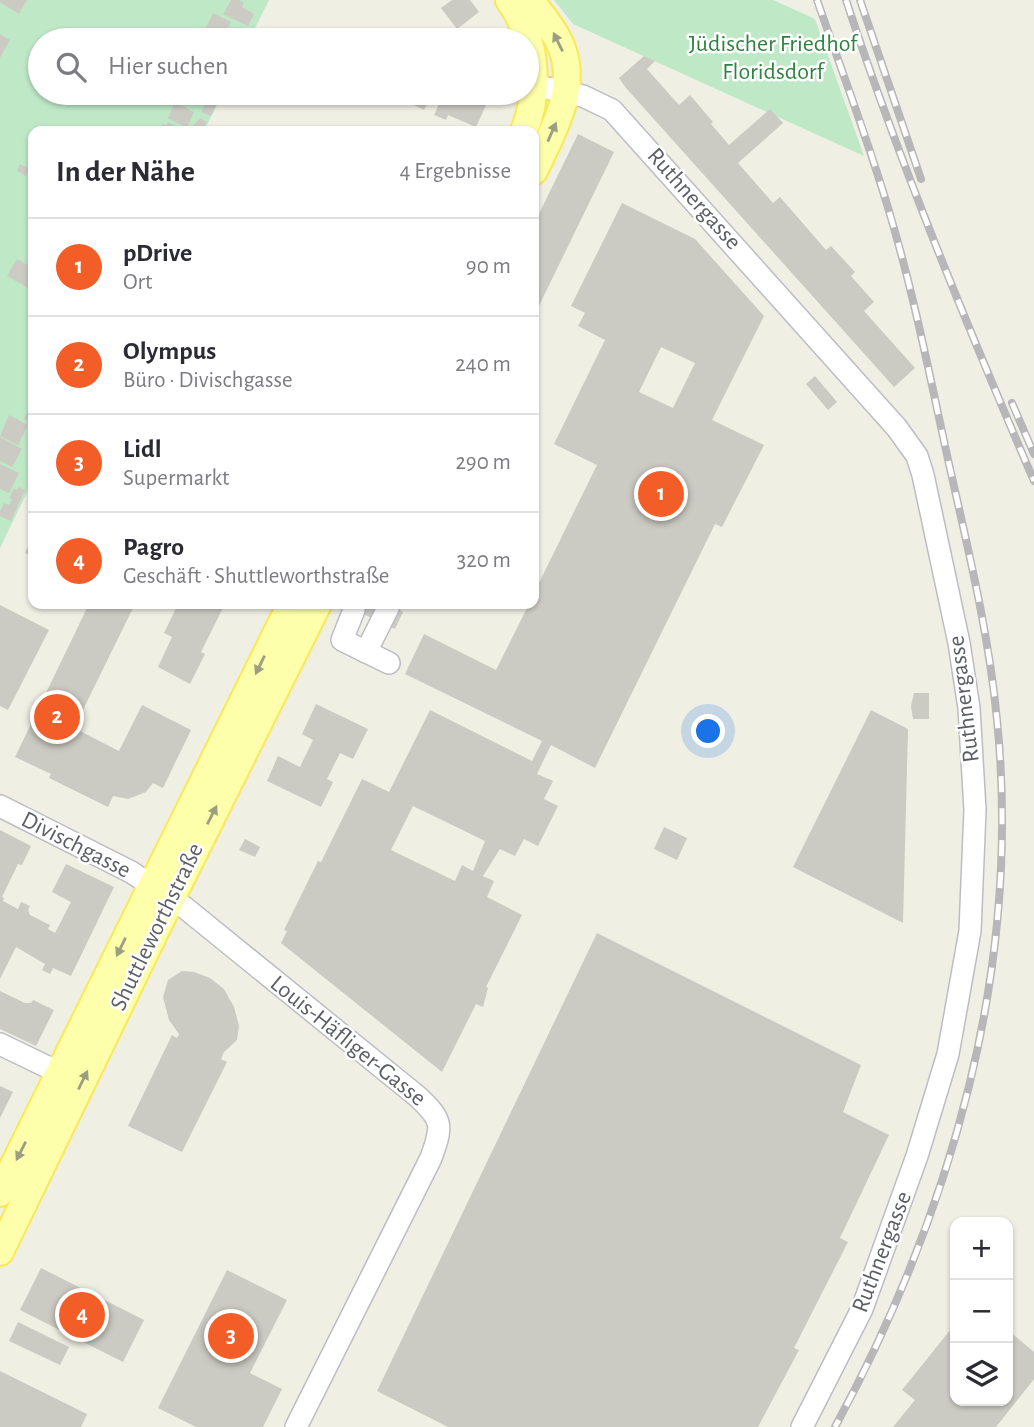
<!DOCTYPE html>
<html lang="de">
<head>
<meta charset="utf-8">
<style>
	:root { --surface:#fff; --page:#f2f2f3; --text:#2b2b33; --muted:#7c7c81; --line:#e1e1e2; --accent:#f35d27 }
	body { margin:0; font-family:"Alegreya Sans",sans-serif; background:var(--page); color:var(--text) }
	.controls { position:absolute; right:21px; bottom:21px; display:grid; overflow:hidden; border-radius:14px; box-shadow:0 2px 5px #0004 }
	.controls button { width:63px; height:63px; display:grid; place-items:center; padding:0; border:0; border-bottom:2px solid var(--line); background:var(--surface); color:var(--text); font:35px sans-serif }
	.you { position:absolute; left:709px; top:732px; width:24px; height:24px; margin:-18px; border:5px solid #fff; border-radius:50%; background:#1a73e8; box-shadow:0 0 0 10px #1a73e833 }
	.badge { display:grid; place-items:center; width:46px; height:46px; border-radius:50%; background:var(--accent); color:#fff; font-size:23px; font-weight:700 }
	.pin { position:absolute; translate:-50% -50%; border:4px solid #fff; box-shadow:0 2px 7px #0006 }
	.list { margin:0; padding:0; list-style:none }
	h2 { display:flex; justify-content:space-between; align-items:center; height:91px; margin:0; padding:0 28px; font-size:30px }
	h2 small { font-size:23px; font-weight:400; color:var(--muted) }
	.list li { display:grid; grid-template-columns:46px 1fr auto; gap:21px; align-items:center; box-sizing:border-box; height:98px; padding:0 28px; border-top:2px solid var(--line) }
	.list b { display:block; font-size:26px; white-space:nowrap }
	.list p { margin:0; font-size:23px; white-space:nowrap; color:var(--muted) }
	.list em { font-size:23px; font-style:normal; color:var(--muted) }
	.icon { flex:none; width:38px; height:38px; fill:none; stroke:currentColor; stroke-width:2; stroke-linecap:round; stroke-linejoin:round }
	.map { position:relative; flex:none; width:1034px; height:1427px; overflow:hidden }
	.search { position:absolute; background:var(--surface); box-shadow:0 2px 5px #0004; left:28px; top:28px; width:511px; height:77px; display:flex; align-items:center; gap:18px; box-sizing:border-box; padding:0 24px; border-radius:38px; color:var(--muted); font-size:26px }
	.panel { position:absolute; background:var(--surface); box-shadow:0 2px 5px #0004; left:28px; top:126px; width:511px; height:483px; border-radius:14px }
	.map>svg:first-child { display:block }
	.green { fill:#bfe8c7 }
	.building { fill:#cccbc3; fill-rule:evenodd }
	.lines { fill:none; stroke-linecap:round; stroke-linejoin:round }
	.minor-casing { stroke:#bcbdc4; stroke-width:24 }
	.major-casing { stroke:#f9e954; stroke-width:30 }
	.minor { stroke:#fff; stroke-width:21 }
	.major { stroke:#fdffaa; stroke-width:26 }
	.rail-casing { stroke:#b7b7b9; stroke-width:8 }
	.rail { stroke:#fff; stroke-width:5; stroke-dasharray:16; stroke-linecap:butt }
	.oneway { fill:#9c9e81 }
	.labels { text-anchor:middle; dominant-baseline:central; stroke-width:5; stroke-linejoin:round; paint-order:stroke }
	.park-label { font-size:24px; fill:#2f8242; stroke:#fff }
	.street-label { font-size:24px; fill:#5c5e66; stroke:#fff }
</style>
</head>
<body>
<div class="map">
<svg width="1034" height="1427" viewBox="0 0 1034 1427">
	<rect width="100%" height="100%" fill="#efefe4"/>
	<g class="green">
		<polygon points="0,0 269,0 249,40 40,40 40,93 223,93 204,131 33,131 33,480 0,548"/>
		<polygon points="554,0 773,0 815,19 864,156 573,24"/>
	</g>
	<g class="building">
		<polygon points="0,0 27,0 19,14 0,2"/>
		<polygon points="231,0 239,0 244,3 242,7 254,14 248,26 223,14"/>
		<polygon points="452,0 470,0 479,12 457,29 441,8"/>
		<polygon points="213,13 231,22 222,38 205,29"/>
		<polygon points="0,34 10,40 0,58"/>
		<polygon points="644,56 655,61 647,69 679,105 690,95 713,122 711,124 729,145 770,109 783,123 738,163 773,203 780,197 826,250 831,246 855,272 851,276 874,302 864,311 915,368 894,387 626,88 619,78"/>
		<polygon points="202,93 221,93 211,116 201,112 207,101 200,97"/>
		<polygon points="398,93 433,93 424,110 396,96"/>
		<polygon points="457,93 464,93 487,103 476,127 448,115 446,120 434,115 444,94 454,99"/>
		<polygon points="175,102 194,112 187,128 168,118"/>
		<polygon points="200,118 207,122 202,131 190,130"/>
		<polygon points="168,122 175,126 173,129 178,131 160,131 163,124 166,126"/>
		<polygon points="578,134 614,152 534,316 534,224"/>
		<polygon points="20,164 29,169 26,176 17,171"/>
		<path d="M622,203L695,239L764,316L712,420L764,445L722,527L715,524L595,768L551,745L537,774L553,781L544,799L558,806L538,846L524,839L515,856L500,849L483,876L494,881L487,897L522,915L486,987L488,988L483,1007L476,1004L442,1072L281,943L287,931L284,930L318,861L321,862L362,779L389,792L430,710L532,761L542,741L405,674L424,634L496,670L529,604H534V593L597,465L554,444L605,340L578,326L585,313L571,306ZM661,347L695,363L673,408L639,392ZM413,806L485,841L473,871L462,865L455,881L391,850Z"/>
		<polygon points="17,259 33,268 33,278 28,288 7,276"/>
		<polygon points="815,376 837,402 828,410 806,384"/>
		<polygon points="33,402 33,424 24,419"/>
		<polygon points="9,415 28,425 18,445 0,436"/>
		<polygon points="0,437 22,449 12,467 0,461"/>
		<polygon points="0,464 19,473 9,493 0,489"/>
		<polygon points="19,487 25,490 11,521 0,516 0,511 4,503 9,505 12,499 9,498 14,489 17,490"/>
		<polygon points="33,536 33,557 25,553"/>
		<polygon points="89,604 135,604 74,728 119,751 142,705 191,730 163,788 153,783 146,792 128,799 113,796 108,807 49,778 51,774 15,757"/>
		<polygon points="178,604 225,604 201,652 205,654 190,684 158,667 172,637 164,633"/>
		<polygon points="342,604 385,604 403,612 395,629"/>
		<polygon points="0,605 49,630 8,710 0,706"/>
		<polygon points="914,693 929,693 929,719 913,719 911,706"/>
		<polygon points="316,704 368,729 353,759 340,753 327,779 333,782 321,807 267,781 278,756 300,767 313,740 302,734"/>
		<polygon points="871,710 908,729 903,923 793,867"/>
		<polygon points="664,827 687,838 677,860 654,849"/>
		<polygon points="0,830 31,846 22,865 18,864 2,897 4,898 3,901 18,909 21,902 30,906 28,910 30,915 50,925 48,929 55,933 71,902 52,892 66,864 114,887 71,976 53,968 50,974 42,970 45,964 16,947 0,979"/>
		<polygon points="245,839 260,847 255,857 239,850"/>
		<polygon points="597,933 861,1065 843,1112 889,1135 840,1238 848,1242 794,1348 799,1350 758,1427 448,1427 377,1391"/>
		<polygon points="182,971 194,972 210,978 224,989 234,1007 239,1026 237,1040 224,1052 221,1059 227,1062 182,1152 128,1126 172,1035 177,1038 179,1034 169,1020 163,997 168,980"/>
		<polygon points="0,991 25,1003 31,1003 33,1000 54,1010 36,1046 0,1029"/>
		<polygon points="0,1086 13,1092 0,1118"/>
		<polygon points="41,1268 144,1320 123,1362 20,1310"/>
		<polygon points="227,1270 287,1300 250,1373 282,1389 263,1427 196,1427 158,1408"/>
		<polygon points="18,1322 69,1347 60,1365 9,1341"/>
		<polygon points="955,1324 955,1401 1008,1401 1008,1330 1034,1352 1034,1379 996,1427 893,1427 915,1400 902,1390"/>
		<polygon points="0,1371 87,1414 81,1427 0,1427"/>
	</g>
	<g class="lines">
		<g class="minor-casing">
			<g id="minor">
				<polyline points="534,85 583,96 612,110 897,428 917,456 923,475 959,643 969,708 975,810 970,931 948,1054 917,1156 862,1309 802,1427"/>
				<polyline points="354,610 342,640 389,663"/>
				<polyline points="366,652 390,604"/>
				<path d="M0,806L131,872L184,907L417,1096C443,1120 443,1125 431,1158L296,1427"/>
				<polyline points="0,1044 60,1073"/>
			</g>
		</g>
		<g class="major-casing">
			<g id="major">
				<path d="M509,0C536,37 541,89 524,131"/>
				<path d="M530,0C541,14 554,29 561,46C579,88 552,133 534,171"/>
				<polyline points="0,1193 291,604"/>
				<polyline points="0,1252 171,899 318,604"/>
			</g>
		</g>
		<use href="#minor" class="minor"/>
		<use href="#major" class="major"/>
		<g class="rail-casing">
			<g id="rail">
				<path d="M817,0C842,72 870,145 891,218C915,299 931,382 949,464C968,549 989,634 997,720C1022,967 952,1211 835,1427"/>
				<path d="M846,0C900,164 966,323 1034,481"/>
				<polyline points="860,0 921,179"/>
				<polyline points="1012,403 1034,454"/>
			</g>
		</g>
		<use href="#rail" class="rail"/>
	</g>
	<defs><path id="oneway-solid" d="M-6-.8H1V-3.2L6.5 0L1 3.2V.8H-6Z" transform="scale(1.75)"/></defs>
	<g class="oneway">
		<use href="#oneway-solid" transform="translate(558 42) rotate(-116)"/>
		<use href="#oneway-solid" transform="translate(552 132) rotate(-66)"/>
		<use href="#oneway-solid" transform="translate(260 665) rotate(116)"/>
		<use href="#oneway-solid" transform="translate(212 815) rotate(-63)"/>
		<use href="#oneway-solid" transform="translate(121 947) rotate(116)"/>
		<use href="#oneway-solid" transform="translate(83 1080) rotate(-64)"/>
		<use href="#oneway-solid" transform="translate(21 1151) rotate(117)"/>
	</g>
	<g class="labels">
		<g class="park-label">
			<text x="773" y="44">Jüdischer Friedhof<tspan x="773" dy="28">Floridsdorf</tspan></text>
		</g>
		<g class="street-label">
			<text transform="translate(694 199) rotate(48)">Ruthnergasse</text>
			<text transform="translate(964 699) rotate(-97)">Ruthnergasse</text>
			<text transform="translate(76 845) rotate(27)">Divischgasse</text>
			<text transform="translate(157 927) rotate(-64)">Shuttleworthstraße</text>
			<text transform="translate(348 1041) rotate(39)">Louis-Häfliger-Gasse</text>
			<text transform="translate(882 1252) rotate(-69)">Ruthnergasse</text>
		</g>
	</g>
</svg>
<div class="controls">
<button>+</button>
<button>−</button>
<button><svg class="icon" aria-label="layers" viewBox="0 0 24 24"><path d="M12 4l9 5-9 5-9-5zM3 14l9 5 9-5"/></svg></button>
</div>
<div class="you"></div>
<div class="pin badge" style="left:661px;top:494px">1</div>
<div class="pin badge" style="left:57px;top:717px">2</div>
<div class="pin badge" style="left:231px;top:1336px">3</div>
<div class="pin badge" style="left:82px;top:1315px">4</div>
<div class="search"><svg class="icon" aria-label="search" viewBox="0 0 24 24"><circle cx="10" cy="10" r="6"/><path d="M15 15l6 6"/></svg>Hier suchen</div>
<section class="panel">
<h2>In der Nähe<small>4 Ergebnisse</small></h2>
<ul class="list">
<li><span class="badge">1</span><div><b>pDrive</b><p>Ort</p></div><em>90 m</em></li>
<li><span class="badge">2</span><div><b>Olympus</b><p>Büro · Divischgasse</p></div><em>240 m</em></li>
<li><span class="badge">3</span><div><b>Lidl</b><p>Supermarkt</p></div><em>290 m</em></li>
<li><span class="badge">4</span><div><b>Pagro</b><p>Geschäft · Shuttleworthstraße</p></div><em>320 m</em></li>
</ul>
</section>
</div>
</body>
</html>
